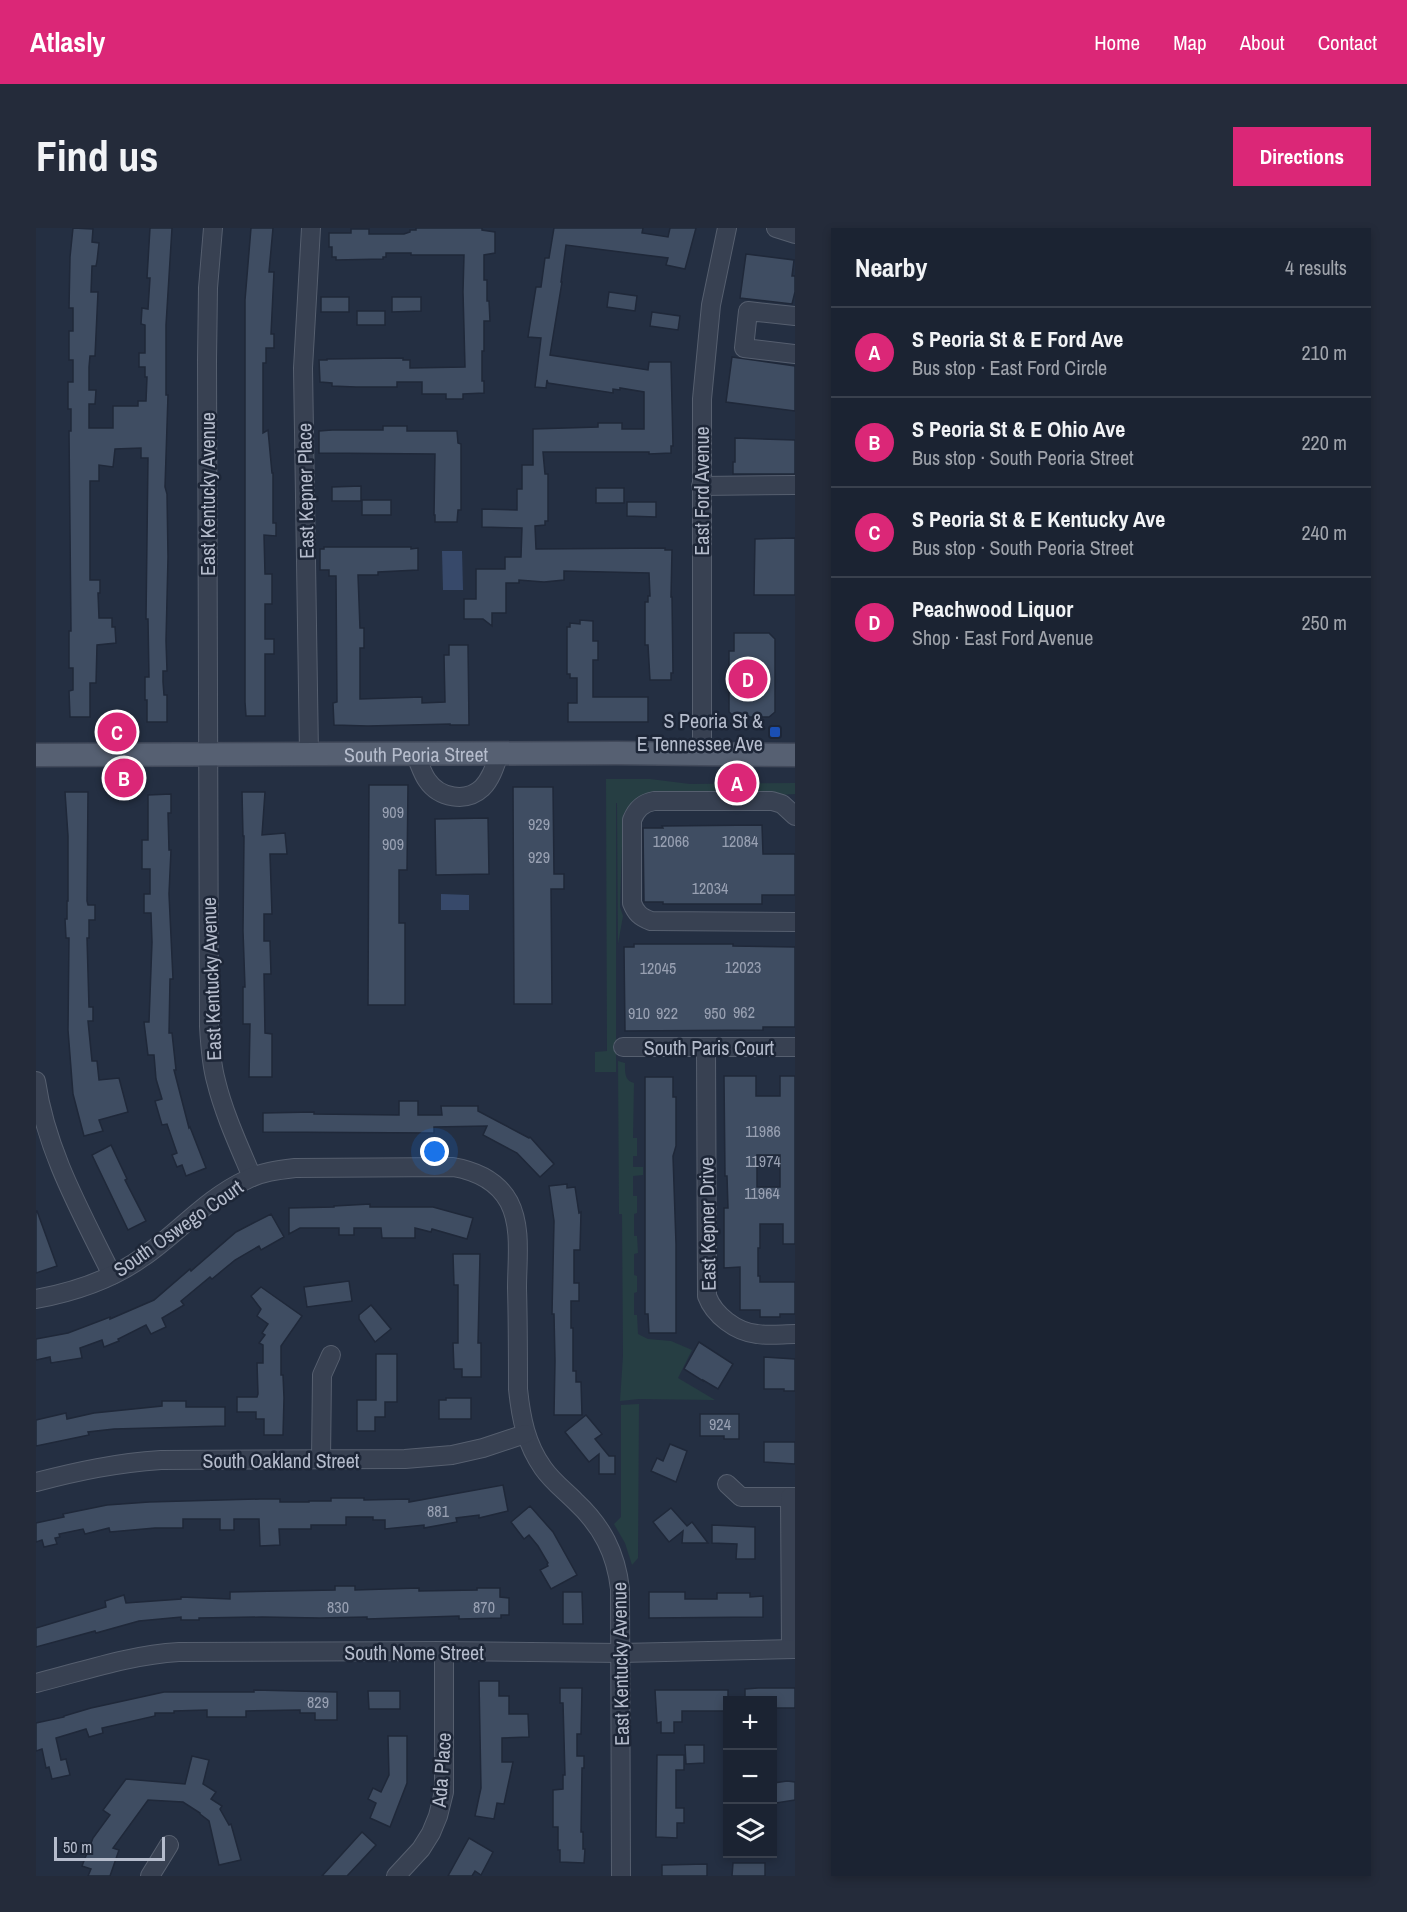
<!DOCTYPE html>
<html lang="en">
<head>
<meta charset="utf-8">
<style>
	:root { --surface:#1b2332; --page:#242b3a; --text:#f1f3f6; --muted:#a0a4ac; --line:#39404d; --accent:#db2777 }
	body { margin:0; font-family:"Archivo Narrow",sans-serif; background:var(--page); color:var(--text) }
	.controls { position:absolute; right:18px; bottom:18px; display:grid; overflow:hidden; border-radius:0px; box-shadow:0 3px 9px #0003 }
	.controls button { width:54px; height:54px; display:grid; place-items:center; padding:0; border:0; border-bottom:2px solid var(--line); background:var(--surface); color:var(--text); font:30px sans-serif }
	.scale { position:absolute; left:18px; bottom:15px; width:111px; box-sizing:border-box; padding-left:6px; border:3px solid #b5bccc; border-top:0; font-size:16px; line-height:21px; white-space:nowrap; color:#b5bccc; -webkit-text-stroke:4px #1d2637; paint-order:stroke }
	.you { position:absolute; left:399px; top:924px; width:21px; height:21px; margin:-15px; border:4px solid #fff; border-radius:50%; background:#1a73e8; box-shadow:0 0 0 9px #1a73e833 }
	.badge { display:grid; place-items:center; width:39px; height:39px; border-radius:50%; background:var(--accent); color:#fff; font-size:20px; font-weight:700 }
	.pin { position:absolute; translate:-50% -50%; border:3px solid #fff; box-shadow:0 2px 6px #0006 }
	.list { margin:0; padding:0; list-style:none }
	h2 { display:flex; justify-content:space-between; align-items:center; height:78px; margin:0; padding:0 24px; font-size:26px }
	h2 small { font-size:20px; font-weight:400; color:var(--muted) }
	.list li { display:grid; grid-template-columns:39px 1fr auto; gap:18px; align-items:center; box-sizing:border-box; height:90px; padding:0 24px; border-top:2px solid var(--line) }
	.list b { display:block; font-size:22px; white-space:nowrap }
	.list p { margin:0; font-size:20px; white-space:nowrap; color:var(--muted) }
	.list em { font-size:20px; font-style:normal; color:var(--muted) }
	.icon { flex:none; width:33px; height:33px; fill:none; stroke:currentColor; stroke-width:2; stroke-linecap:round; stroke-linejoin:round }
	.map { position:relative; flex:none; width:759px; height:1648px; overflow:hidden; border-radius:0px }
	header { display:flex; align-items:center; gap:36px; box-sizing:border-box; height:84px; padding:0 30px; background:var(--accent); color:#fff }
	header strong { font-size:28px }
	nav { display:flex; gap:33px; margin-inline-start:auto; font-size:21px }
	.intro { display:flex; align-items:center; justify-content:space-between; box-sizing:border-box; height:144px; padding:0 36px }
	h1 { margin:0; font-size:42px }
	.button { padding:15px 27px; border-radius:0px; background:var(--accent); color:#fff; font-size:21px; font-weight:700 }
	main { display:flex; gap:36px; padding:0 36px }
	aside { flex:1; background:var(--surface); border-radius:0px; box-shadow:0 3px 9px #0003 }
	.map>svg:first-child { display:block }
	.green { fill:#263e43 }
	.water { fill:#37496a }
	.building { fill:#3f4d62; stroke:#1f2839; stroke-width:1.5; fill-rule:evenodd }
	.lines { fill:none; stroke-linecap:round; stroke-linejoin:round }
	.minor-casing { stroke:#565f6f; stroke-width:20 }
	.major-casing { stroke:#424a5b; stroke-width:25 }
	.minor { stroke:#384152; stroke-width:18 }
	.major { stroke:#566072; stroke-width:22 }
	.transit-dot { fill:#1a4fb4; stroke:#1d2637; stroke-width:2 }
	.labels { text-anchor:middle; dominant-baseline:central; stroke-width:5; stroke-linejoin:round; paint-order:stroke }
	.number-label { font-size:16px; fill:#98a0b2 }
	.street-label { font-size:20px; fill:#b5bccc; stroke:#1d2637 }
	.poi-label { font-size:20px; fill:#b5bccc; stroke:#1d2637; text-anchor:end }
</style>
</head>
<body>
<header>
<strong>Atlasly</strong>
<nav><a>Home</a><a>Map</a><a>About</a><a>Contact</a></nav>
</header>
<div class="intro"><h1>Find us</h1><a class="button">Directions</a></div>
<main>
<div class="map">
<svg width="759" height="1648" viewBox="0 0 759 1648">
	<rect width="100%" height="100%" fill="#242f42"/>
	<g class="green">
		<path d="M570,551H614L654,556L759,555V566L729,568L608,569C597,574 592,577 587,588L584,679L587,688L582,716L581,575H580V844H559V824L571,823Z"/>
		<path d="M582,833L589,835C589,843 588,853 598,855L597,910H601V928H597V939H607V947L597,948V968H601V985L598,986V1008H601L602,1025L598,1026V1047L601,1048V1064L598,1065V1087H601L602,1106L612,1111L635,1113L656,1122L642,1150L679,1172L603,1171L584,1173L587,1128L586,986H583Z"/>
		<polygon points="603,1176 602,1330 596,1337 589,1315 578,1296 585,1289 585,1177"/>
	</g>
	<g class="water">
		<polygon points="406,323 426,323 427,362 407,362"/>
		<polygon points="405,666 433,667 433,682 405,682"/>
	</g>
	<g class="building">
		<polygon points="37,0 57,1 56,14 63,15 61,33 60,38 56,38 55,64 62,64 59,128 54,128 53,139 53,162 60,162 59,176 53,176 53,200 77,200 77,178 102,178 102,173 110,173 111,149 109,149 109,139 103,139 103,125 109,125 109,97 105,96 106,80 112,81 114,50 111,50 114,0 136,0 130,97 130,167 132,167 129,259 131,266 132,329 130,413 131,443 127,443 127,454 128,467 131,467 131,494 111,494 111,472 109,472 109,449 113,449 112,391 110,391 112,230 105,230 105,220 79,221 77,239 63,237 63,253 54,253 54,352 64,352 64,365 62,365 63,390 76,390 76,399 79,399 80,415 61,417 60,455 54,455 54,489 34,489 33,463 37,462 37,440 33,440 33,403 35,403 33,203 35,203 35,181 32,181 32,154 37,154 37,132 33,132 33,103 37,103 37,80 33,80 34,29"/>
		<polygon points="215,0 237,0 233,44 238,44 235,106 238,106 238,120 230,120 230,135 227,135 227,205 232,202 236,245 237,245 237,295 240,295 240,308 228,307 229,346 236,346 236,376 229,376 229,411 238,411 238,426 229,426 229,488 210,488 209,474 209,72"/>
		<polygon points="380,0 446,0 446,2 459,4 459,25 448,27 448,52 451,52 451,73 453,73 454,93 448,93 448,123 446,123 446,153 448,153 448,165 427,166 427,171 410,171 410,166 386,166 386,154 361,154 361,159 320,159 296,158 296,155 284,154 283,132 291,132 291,131 367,130 367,132 374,132 374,140 429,139 427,64 428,27 375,27 375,25 350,25 350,29 347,29 347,31 300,32 300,29 296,29 296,19 293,19 293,5 315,5 315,1 333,1 333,6 368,6 374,4 374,2 380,2"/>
		<polygon points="518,0 607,0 606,5 632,9 634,0 660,0 649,41 630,37 632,30 530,17 525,54 526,54 514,127 612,142 613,134 635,134 637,218 635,218 635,225 613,226 613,224 507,224 509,246 512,246 512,293 509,293 509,297 499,298 500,321 629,320 629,322 636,322 635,369 636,369 637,445 635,445 635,452 614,452 612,417 609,417 609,374 612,374 612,368 614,368 613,345 528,343 528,352 508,354 483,352 483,355 470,355 470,385 456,385 456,398 447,391 428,391 428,371 440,371 440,341 469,341 469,329 485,329 486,300 446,299 446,281 481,282 481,261 486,261 486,237 497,237 497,201 562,199 562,195 586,195 586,201 608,201 608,164 584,160 584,162 577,161 577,165 512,155 511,152 510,160 499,159 505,110 492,109 500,59 505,59 509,30 513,30"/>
		<polygon points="710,26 758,32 756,48 759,48 759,64 756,76 704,70"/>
		<polygon points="573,64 601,68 599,83 571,79"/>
		<rect x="285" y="69" width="28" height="15"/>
		<polygon points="356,69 385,69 385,83 356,84"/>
		<rect x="321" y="83" width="28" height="14"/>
		<polygon points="616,84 644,88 642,102 614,98"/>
		<polygon points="696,129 759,138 759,183 690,174"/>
		<polygon points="347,198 371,198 371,203 421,203 422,215 425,216 425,282 422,282 421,294 399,294 399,287 398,287 399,226 283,225 283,203 296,202 347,202"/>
		<polygon points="699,210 759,212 759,246 697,246 697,234 699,234"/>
		<polygon points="325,258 325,273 296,273 296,259"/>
		<rect x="560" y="260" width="28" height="15"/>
		<rect x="326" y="272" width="29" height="15"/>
		<polygon points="591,274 620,274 620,289 591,288"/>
		<polygon points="759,310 759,367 718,367 719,311"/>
		<polygon points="288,319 375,319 375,321 382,320 382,342 342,344 342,347 322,347 324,400 328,400 328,420 324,420 324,471 386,469 386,475 409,474 408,427 413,427 413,417 432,417 433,497 414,497 414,496 332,498 298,497 297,475 301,474 300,348 293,348 293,342 284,342 284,321 288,321"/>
		<polygon points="544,392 557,393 557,413 562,413 562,432 557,432 557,469 612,469 612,494 532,494 532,475 541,475 541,450 534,450 534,446 531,446 531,399 534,399 534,395 544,396"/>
		<polygon points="698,405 733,405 739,411 739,484 733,489 699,489 693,484 693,423 698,423"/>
		<polygon points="333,557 372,557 371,642 363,642 363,695 369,695 369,777 332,777"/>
		<polygon points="477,559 517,559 518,646 528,646 528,661 515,661 516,776 478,776"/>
		<polygon points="29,564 52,564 51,673 52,677 59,677 59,692 53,692 53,710 51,710 53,779 57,779 57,793 52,793 56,833 61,833 63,852 83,850 92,884 63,892 67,903 48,908 37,866 32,802 33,710 30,710 29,691 31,691 31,673 32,673 32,608"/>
		<polygon points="206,564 229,564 226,607 249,605 251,626 234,626 236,686 228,686 228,713 234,713 235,746 228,746 229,805 236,806 236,849 213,849 214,796 207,796 207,759 209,759 207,703 208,608 207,608"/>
		<polygon points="135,566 135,585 132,585 133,622 135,622 133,666 137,751 134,751 133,805 136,805 140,842 138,842 153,900 154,899 170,940 150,948 146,937 141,939 136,927 141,925 131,896 126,897 119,873 126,871 120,851 118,827 112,827 108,794 113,794 116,714 115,685 108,685 108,666 114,666 114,641 106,641 106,612 112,612 112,567"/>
		<polygon points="452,590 453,646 400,647 399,591"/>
		<polygon points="726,597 727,626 759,626 759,667 726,667 726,676 627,676 627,674 608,674 607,600 627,600 626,598"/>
		<polygon points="598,716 697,716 697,718 759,719 759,799 727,799 727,802 589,803 588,719 598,719"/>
		<path d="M688,848H720V868H744V848H759V1016H747V996H724V1020H722V1048H724V1054H759V1086H744V1089H724V1082H704V1039L688,1040V980H692L691,948H689ZM721,927H744V959H721Z"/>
		<polygon points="609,849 637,849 637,869 640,869 640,918 637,928 640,1016 640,1105 613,1105 612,1086 609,1086"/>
		<polygon points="363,873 382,873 382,887 406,887 405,878 442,878 442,883 493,910 494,909 518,936 504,949 481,925 447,907 451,898 398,899 398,905 227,904 227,885 278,884 278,886 363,887"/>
		<polygon points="75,917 91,951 89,952 110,993 92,1002 56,927"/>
		<polygon points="531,956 531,960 539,959 543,985 545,984 544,1022 538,1022 538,1055 543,1055 543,1073 535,1073 535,1100 537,1100 537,1143 540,1143 540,1154 545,1154 546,1187 518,1187 519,1133 518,1086 516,1086 518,993 513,958"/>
		<polygon points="334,976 334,979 397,979 437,990 431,1011 396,1001 395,1004 379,1000 379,1010 346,1010 345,1000 318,1000 318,1007 303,1007 303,1000 264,1000 253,1006 253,980 298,979 298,978"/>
		<polygon points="0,983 1,983 21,1038 0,1045"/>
		<polygon points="235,986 248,1009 225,1022 223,1018 199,1032 176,1051 174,1049 145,1073 148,1077 126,1090 130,1099 115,1106 110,1097 82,1111 83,1113 68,1119 66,1112 44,1120 46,1130 15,1135 14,1129 0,1132 0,1111 32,1105 74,1089 74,1091 118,1072 154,1041 155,1043 200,1004"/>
		<polygon points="417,1026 444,1026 442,1115 445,1115 445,1149 426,1149 426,1141 418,1141 417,1115 422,1115 422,1057 418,1057"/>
		<polygon points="313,1053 316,1073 271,1079 268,1059"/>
		<polygon points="225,1059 266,1088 245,1118 245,1147 247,1147 248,1170 247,1207 228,1207 228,1191 220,1191 220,1184 201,1184 201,1169 221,1169 222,1166 221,1135 227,1135 227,1117 223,1115 229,1107 226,1105 232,1096 221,1088 225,1081 215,1068"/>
		<polygon points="335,1077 355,1101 339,1114 323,1091 323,1087"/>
		<polygon points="663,1114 697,1136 682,1161 667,1152 667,1153 648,1141"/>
		<polygon points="340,1126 361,1126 361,1174 349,1174 349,1189 339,1189 339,1203 321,1203 321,1172 340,1172"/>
		<polygon points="728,1129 759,1131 759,1163 748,1163 748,1161 728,1161"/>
		<polygon points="410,1170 435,1170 435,1191 403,1191 403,1172 410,1172"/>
		<polygon points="126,1173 150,1173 150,1179 189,1179 189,1198 78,1201 52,1204 53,1207 0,1218 0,1192 30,1185 31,1191 58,1185 126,1178"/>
		<polygon points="664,1186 703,1186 703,1211 688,1211 688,1208 664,1208"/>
		<polygon points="550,1187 566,1206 559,1211 573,1228 579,1228 579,1246 563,1246 563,1226 553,1234 529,1204"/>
		<polygon points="728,1214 759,1214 759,1236 728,1234"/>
		<polygon points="634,1216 651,1223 640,1254 615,1243 621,1230 627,1233"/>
		<polygon points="467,1257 472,1283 443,1290 443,1287 420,1290 421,1294 388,1300 388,1297 349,1301 349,1292 337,1292 337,1289 310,1289 310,1297 275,1297 275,1301 243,1301 244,1317 224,1318 223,1291 198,1291 198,1302 184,1302 184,1291 147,1291 147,1300 119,1300 74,1304 73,1300 49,1306 47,1301 23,1306 24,1309 19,1310 21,1316 8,1319 6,1312 0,1314 0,1295 28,1289 27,1286 71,1277 113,1274 224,1271 244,1271 244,1274 273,1274 273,1273 295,1273 295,1270 328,1270 328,1272 373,1271 373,1274"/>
		<polygon points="494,1278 517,1304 541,1347 515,1361 504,1342 512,1338 511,1336 512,1335 502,1318 493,1307 488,1311 475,1294"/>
		<polygon points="635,1280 651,1298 656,1294 672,1315 646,1315 647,1303 633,1314 617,1294"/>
		<polygon points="676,1297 719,1299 719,1331 700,1331 701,1316 676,1315"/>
		<polygon points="299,1358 319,1358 319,1362 383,1360 383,1363 441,1362 441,1360 464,1360 464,1369 473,1370 473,1387 465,1387 465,1390 423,1391 423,1388 331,1391 331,1389 284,1390 226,1389 163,1390 163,1392 145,1392 145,1389 103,1393 60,1405 59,1403 0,1419 0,1400 70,1379 69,1373 88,1367 90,1375 145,1371 145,1369 194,1371 194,1364 299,1362"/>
		<polygon points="527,1364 546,1364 547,1396 527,1396"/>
		<polygon points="613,1364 649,1364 649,1371 681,1371 681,1365 714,1365 714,1369 727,1368 727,1389 613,1390"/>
		<polygon points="443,1453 463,1453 463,1468 473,1468 473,1486 492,1486 493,1509 466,1510 466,1534 477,1534 468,1576 461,1575 458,1591 439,1588 445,1560"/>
		<polygon points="524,1460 546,1460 545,1506 541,1506 541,1528 548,1528 548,1540 546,1540 545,1604 547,1604 547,1621 549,1621 548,1635 524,1634 524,1622 522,1622 522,1599 517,1599 517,1562 527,1561 527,1547 529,1547 527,1475 524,1475"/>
		<polygon points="722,1460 759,1460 759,1480 736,1480 736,1473 709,1473 709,1461"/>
		<polygon points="218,1462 301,1464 301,1492 279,1492 279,1485 264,1485 264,1482 210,1483 210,1489 171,1489 171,1482 138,1483 138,1485 119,1485 119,1488 66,1500 67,1505 53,1509 50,1501 20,1510 25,1532 30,1531 34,1547 16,1551 13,1539 10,1540 6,1521 0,1523 0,1495 28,1489 28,1488 55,1480 128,1464 218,1464"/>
		<polygon points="619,1462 692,1462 692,1483 646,1483 646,1494 638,1494 638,1505 625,1505 625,1494 621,1495"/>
		<polygon points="332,1463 364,1463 364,1481 333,1481"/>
		<polygon points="352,1508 371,1508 371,1555 354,1599 334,1590 340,1575 332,1571 337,1560 345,1564 353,1547"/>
		<polygon points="649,1517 668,1517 668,1535 650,1536"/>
		<polygon points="621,1527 648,1527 648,1542 640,1542 640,1580 648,1580 648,1595 641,1595 641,1610 620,1609"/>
		<polygon points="156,1528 173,1532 167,1556 180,1564 175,1571 186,1578 184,1581 193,1597 195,1596 205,1632 183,1637 173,1593 164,1586 164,1585 147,1574 112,1572 77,1620 83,1622 74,1648 52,1648 55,1641 46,1638 57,1610 74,1587 67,1582 90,1551 149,1556"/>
		<polygon points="751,1553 759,1554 759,1572 740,1575 738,1555"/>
		<polygon points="326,1604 340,1617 311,1648 286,1648"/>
		<polygon points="433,1610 457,1624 445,1647 439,1643 436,1648 412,1648"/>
		<polygon points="697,1635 729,1635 729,1648 696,1648"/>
		<polygon points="671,1636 671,1648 626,1648 626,1637"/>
	</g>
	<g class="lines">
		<g class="minor-casing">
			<g id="minor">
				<path d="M177,0L172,60L171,132L173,798C174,816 175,835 180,853C188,886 203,918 216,949"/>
				<polyline points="740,0 759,6"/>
				<polyline points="759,88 712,83 708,120 759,126"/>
				<polyline points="665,258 759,257"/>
				<polyline points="273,526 267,140 275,0"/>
				<path d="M379,526C383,534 386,545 391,552C403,570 430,575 446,560C455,551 459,538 463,526"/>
				<polyline points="666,527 666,171 675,77 691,0"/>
				<path d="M759,588L746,576L736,573H618C606,575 600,582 596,592V675C600,685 604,689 615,693L759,694"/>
				<polyline points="587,819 759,819"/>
				<path d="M670,819L671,1068C678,1087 700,1104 721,1106C733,1108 747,1106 759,1106"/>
				<path d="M0,853C10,923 45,984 76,1047"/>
				<path d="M0,1071C38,1064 75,1052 107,1029C142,1005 171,970 210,952C225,944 242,942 259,940L417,939C440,943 461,952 473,974C486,999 481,1032 481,1060C482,1094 482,1127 482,1161C485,1190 490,1216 507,1240C516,1253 528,1262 539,1273C566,1298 580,1325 584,1361L585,1648"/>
				<polyline points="285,1232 286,1147 295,1127"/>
				<path d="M0,1254C43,1243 80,1235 125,1232L369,1231L416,1227L447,1220L489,1206"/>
				<polyline points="691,1256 705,1269 759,1269"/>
				<polyline points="754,1269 755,1421"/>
				<path d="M0,1455C48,1443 93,1427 143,1424L408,1423L585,1425L759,1421"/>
				<polyline points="114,1648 133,1617"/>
				<polyline points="360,1648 385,1621 395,1605 402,1588 408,1564 408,1423"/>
			</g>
		</g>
		<g class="major-casing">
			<g id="major">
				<path id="s1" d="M0,527L581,525L759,527"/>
			</g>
		</g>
		<use href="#minor" class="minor"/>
		<use href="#major" class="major"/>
	</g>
	<rect class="transit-dot" x="733" y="498" width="12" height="12" rx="3"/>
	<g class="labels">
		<g class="number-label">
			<text x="357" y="584">909</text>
			<text x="503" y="596">929</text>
			<text x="635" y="613">12066</text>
			<text x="704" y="613">12084</text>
			<text x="357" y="616">909</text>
			<text x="503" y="629">929</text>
			<text x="674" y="660">12034</text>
			<text x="707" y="739">12023</text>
			<text x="622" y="740">12045</text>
			<text x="708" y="784">962</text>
			<text x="603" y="785">910</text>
			<text x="631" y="785">922</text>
			<text x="679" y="785">950</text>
			<text x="727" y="903">11986</text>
			<text x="727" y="933">11974</text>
			<text x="726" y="965">11964</text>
			<text x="684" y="1196">924</text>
			<text x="402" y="1283">881</text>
			<text x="302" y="1379">830</text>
			<text x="448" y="1379">870</text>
			<text x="282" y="1474">829</text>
		</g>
		<g class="street-label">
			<text transform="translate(269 263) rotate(-91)">East Kepner Place</text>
			<text transform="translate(665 263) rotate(-90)">East Ford Avenue</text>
			<text transform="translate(171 266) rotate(-90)">East Kentucky Avenue</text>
			<text stroke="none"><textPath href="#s1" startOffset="380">South Peoria Street</textPath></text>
			<text transform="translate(175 751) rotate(-92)">East Kentucky Avenue</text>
			<text x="673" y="819">South Paris Court</text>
			<text transform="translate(671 996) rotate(-91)">East Kepner Drive</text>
			<text transform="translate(142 1000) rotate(-35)">South Oswego Court</text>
			<text x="245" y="1232">South Oakland Street</text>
			<text x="378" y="1424">South Nome Street</text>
			<text transform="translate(584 1436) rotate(-91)">East Kentucky Avenue</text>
			<text transform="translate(405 1542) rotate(-86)">Ada Place</text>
		</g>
		<g class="poi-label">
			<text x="727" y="492">S Peoria St &amp;<tspan x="727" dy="23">E Tennessee Ave</tspan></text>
		</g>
	</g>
</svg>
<div class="controls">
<button>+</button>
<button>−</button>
<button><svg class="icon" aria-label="layers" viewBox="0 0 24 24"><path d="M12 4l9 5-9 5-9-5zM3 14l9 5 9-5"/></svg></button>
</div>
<div class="scale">50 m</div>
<div class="you"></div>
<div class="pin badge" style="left:701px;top:555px">A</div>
<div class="pin badge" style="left:88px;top:550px">B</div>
<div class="pin badge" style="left:81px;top:504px">C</div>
<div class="pin badge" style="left:712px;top:451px">D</div>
</div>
<aside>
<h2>Nearby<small>4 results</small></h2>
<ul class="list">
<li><span class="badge">A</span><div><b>S Peoria St &amp; E Ford Ave</b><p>Bus stop · East Ford Circle</p></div><em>210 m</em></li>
<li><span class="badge">B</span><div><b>S Peoria St &amp; E Ohio Ave</b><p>Bus stop · South Peoria Street</p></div><em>220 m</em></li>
<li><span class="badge">C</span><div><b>S Peoria St &amp; E Kentucky Ave</b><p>Bus stop · South Peoria Street</p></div><em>240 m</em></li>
<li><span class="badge">D</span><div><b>Peachwood Liquor</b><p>Shop · East Ford Avenue</p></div><em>250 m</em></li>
</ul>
</aside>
</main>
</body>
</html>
